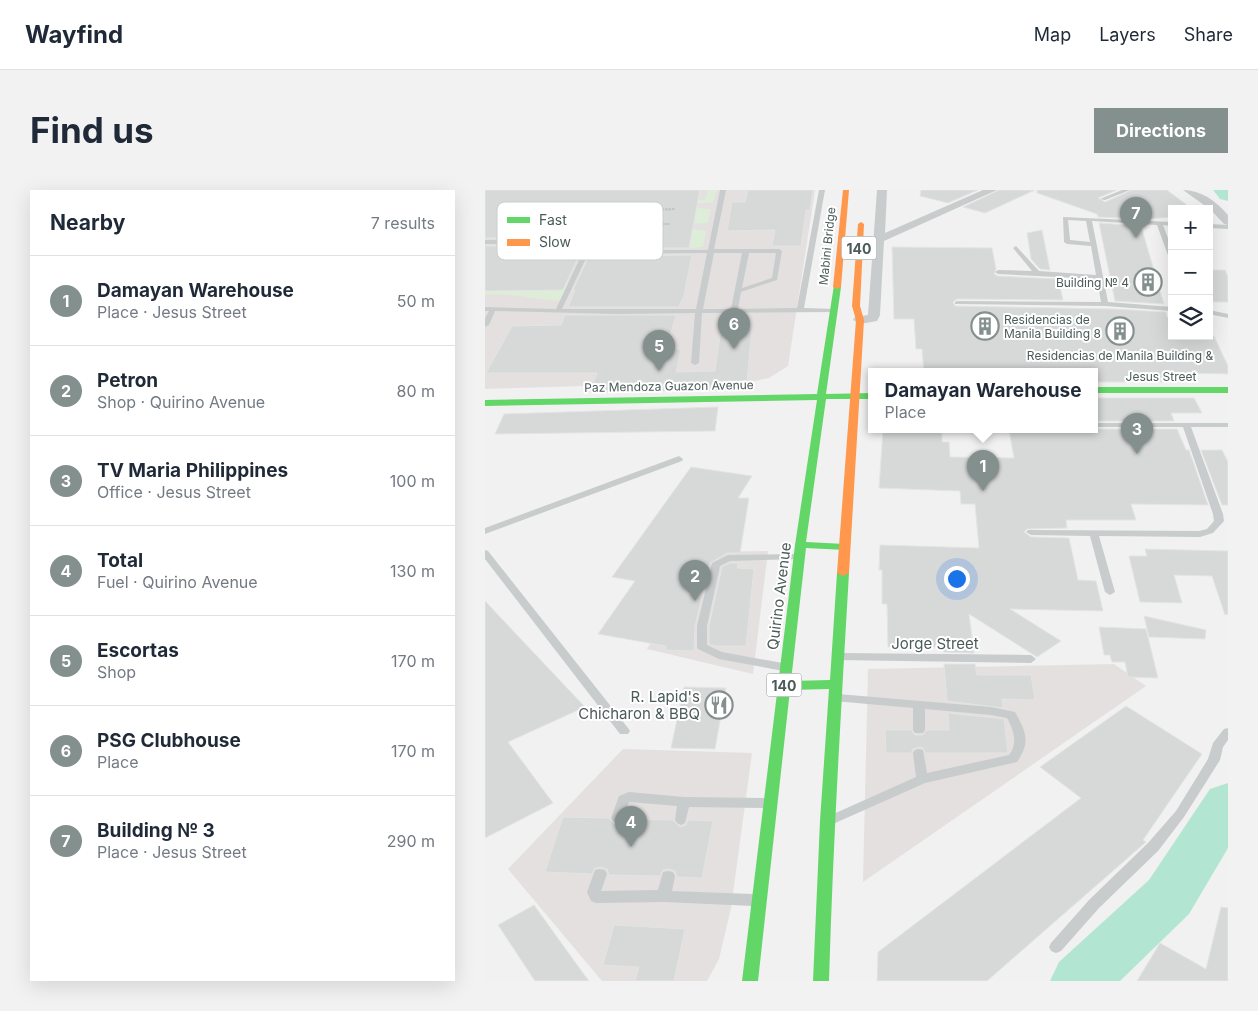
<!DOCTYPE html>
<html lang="en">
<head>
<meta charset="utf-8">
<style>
	:root { --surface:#fff; --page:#f2f2f3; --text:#1f2937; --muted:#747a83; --line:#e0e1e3; --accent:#84908e }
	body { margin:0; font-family:Inter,sans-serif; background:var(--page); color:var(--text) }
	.controls { position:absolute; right:15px; top:15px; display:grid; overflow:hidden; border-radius:0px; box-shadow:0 5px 20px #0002 }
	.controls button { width:45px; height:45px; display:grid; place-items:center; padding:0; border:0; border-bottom:1px solid var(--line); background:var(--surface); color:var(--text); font:25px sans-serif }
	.you { position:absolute; left:471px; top:388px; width:18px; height:18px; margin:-12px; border:4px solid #fff; border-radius:50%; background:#1a73e8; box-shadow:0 0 0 8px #1a73e833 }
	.badge { display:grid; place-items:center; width:32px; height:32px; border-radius:50%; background:var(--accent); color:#fff; font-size:16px; font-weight:700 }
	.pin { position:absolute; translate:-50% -41px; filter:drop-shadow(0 1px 2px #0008) }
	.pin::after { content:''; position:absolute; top:26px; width:18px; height:15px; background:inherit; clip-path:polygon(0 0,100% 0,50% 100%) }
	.popup { position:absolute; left:383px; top:178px; width:230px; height:65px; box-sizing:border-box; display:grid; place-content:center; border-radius:0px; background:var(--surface); filter:drop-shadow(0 1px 4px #0005); font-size:16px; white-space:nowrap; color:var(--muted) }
	.popup b { font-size:19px; color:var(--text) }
	.popup::after { content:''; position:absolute; left:50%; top:100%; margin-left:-10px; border:10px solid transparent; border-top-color:var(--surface) }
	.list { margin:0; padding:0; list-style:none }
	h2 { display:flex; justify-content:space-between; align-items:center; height:65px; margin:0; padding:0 20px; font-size:21px }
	h2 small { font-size:16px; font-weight:400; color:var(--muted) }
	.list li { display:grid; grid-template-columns:32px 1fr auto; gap:15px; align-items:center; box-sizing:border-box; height:90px; padding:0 20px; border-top:1px solid var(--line) }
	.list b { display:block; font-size:19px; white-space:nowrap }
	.list p { margin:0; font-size:16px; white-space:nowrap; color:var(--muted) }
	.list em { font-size:16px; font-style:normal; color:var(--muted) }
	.icon { flex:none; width:28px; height:28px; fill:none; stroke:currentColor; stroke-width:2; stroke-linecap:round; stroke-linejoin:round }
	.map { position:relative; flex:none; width:743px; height:791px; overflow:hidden; border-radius:0px }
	header { display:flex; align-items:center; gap:30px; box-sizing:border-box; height:70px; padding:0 25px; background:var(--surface); border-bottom:1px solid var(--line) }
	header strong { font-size:24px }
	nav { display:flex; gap:28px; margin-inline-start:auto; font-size:18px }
	.intro { display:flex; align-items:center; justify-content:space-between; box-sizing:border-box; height:120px; padding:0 30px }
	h1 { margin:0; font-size:35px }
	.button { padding:12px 22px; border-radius:0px; background:var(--accent); color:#fff; font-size:18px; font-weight:700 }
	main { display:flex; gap:30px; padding:0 30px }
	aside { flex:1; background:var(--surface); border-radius:0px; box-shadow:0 5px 20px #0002 }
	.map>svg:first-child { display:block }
	.commercial { fill:#e4e0df }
	.green { fill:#ddedd8 }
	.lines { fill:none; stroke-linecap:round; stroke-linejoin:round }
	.river { fill:#b2e6d2; fill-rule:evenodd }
	.building { fill:#d7d9d9; stroke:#e3e4e4 }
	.path { stroke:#bbc5bc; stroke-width:2; stroke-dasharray:2.5 1; stroke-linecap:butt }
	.lane { fill:#c9cccc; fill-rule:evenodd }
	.street { fill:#c9cccc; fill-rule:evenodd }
	.fast { fill:#63d668; fill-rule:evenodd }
	.slow { fill:#ff974d; fill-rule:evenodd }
	.labels { text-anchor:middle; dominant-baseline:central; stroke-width:4; stroke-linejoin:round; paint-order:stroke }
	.far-street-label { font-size:12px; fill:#4a5b59; stroke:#fff }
	.far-poi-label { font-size:12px; fill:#4a5b59; stroke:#fff; text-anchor:end }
	.shield { fill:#fff; stroke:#808c8b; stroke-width:1 }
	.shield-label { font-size:14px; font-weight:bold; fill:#4a5b59 }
	.street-label { font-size:15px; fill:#4a5b59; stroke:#fff }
	.poi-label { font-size:15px; fill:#4a5b59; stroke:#fff; text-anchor:end }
	.key { fill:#fff; stroke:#c9cecd; stroke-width:1 }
	.key-label { font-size:14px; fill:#4a5b59 }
</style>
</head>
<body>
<header>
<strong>Wayfind</strong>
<nav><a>Map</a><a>Layers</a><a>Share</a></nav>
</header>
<div class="intro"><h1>Find us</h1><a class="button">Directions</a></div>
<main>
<aside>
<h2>Nearby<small>7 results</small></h2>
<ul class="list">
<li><span class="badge">1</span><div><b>Damayan Warehouse</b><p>Place · Jesus Street</p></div><em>50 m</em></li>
<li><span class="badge">2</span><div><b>Petron</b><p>Shop · Quirino Avenue</p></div><em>80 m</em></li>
<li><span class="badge">3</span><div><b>TV Maria Philippines</b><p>Office · Jesus Street</p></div><em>100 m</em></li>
<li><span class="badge">4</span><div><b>Total</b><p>Fuel · Quirino Avenue</p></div><em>130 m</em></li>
<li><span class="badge">5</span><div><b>Escortas</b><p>Shop</p></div><em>170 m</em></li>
<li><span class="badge">6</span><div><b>PSG Clubhouse</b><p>Place</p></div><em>170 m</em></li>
<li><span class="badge">7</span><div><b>Building № 3</b><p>Place · Jesus Street</p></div><em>290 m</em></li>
</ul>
</aside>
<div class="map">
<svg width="743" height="791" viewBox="0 0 743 791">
	<rect width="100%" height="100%" fill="#f1f1f1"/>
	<g class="commercial">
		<polygon points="0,0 330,0 303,176 284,188 270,191 0,199"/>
		<polygon points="283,361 268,484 162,459 224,362"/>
		<polygon points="629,474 661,496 378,692 383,479"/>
		<polygon points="138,559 267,563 246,718 234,769 222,791 117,791 23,679"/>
	</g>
	<g class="green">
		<path d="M223,0H232L228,12C212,15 177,11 170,29C179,45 206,36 221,41L218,57L204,58L206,43L145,44L148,35H160L166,18H152L155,11L220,10Z"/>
		<polygon points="213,18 226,19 223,33 202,34 198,19"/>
		<path d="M65,93H85L77,111C51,110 26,102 0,105V101Z"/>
	</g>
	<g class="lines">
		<g class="river">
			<polygon points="728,0 743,0 743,11 735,9"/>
			<polygon points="743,593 743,658 704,724 635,791 565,791 574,772 664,690 725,599"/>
		</g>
	</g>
	<g class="building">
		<polygon points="0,0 215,0 204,58 108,58 119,34 115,29 109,32 102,47 0,48"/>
		<polygon points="263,0 328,0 325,20 321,20 316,56 287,56 290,40 242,41 247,12 260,12"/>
		<polygon points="436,0 493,0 463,13 435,6"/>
		<polygon points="514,0 550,0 500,23 478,17"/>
		<polygon points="552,0 632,0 613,8 620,12 647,0 682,0 707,19 687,19 687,27 661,29 613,27 612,24 552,3"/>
		<polygon points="614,33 656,36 679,114 630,111"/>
		<polygon points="557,40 565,80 555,79 546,69 542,43"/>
		<polygon points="99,55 78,100 0,101 0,56"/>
		<polygon points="407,57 507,58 511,79 509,84 513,86 573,89 578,110 472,109 468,112 470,116 629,119 681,122 682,127 687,127 687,146 729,146 743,176 743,184 696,183 701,192 609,192 609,182 439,182 437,159 431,159 429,129 409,129"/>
		<polygon points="207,65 199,105 194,117 83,117 90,100 88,100 104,66"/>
		<polygon points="724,80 740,80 743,87 743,112 724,112"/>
		<polygon points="80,125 191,125 182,157 187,157 186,159 196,159 191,182 230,181 236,138 267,138 262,191 237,191 236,200 105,202 112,183 1,183 27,136 76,135"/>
		<polygon points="609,208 709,208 717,223 686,223 689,231 609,231"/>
		<polygon points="233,217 230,241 10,244 19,224"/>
		<polygon points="609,239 692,239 701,260 704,260 723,315 646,314 651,330 581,330 582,338 542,339 539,342 546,347 584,348 593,390 611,391 618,421 525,419 576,451 552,467 484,424 489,463 458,462 458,458 451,457 403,457 402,414 397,414 397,380 394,380 395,355 494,358 490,314 476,314 475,301 394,298 398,240 457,240 457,252 464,252 465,267 529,268 524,240 609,241"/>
		<polygon points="716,260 737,260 743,272 743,315 737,315"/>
		<polygon points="206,277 267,286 253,308 264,308 255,363 242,363 225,373 210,436 209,461 180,460 181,456 113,444 150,391 127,387"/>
		<polygon points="660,359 743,361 743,424 740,425 727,386 689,385 697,413 655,412 644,366 662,366"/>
		<polygon points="245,373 253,373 252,378 269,379 261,456 229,456 224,454 224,436 237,377"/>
		<polygon points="0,411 100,517 23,552 68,613 0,648"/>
		<polygon points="659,426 721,440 720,449 664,447"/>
		<polygon points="614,437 661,439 673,488 643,487 640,472 627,472 625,465 619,465"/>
		<polygon points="459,474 490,474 492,485 546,485 550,510 517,509 518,518 462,511"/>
		<polygon points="199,497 241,498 230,559 186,558"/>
		<polygon points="641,516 717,564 658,650 661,652 502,791 392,791 393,762 596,608 555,577"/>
		<polygon points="463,523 519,529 523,563 440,563 438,558 434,557 428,559 426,563 401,563 400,540 426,540 430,545 438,545 442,540 464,540"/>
		<polygon points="78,627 124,628 131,635 137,633 139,629 188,630 195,637 201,635 203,630 228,631 217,688 192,687 190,681 183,679 178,680 175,686 124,685 122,679 115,677 110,678 107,684 60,682"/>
		<polygon points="49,715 90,772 104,791 50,791 13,735"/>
		<polygon points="736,717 743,718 743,791 652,791 675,753 721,779"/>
		<polygon points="129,735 200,739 189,791 150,791 154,777 118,775"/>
	</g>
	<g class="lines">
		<g class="path">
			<polyline points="166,20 190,19"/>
			<polyline points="160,34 185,34"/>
		</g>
		<g class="lane">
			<path d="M235,0H241L229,59H294L297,61L292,90L256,102L253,119L312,118L334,0H340L319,118L349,119L352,121L351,122L217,123L214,173L210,175L206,173L210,123L133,124L10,121L4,135L0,137V128L4,121H0V117L71,119L102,53L0,54V50L103,49L111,33L114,31L117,33L110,51L104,60H223ZM222,63L211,119H77L103,64ZM229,63H257L246,119H218ZM264,63H291L287,88L257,98Z"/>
			<polygon points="637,0 645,0 620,10 615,9"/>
			<path d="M578,27L687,32V36L678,35L687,59V70L684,68L672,35L607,31L623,112L687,117V121L620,116L470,114V112L472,111L616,112L612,89L513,84L510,82L513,80L547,81L528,58L531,56L554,81L611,85L606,56L582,54L579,52ZM583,30L601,31L605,52L585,50Z"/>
			<polygon points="724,34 743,35 743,39 724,38"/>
			<polygon points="724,120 743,124 743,128 724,124"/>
			<polygon points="609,233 743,233 743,237 706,237 738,324 739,331 728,343 715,347 614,346 630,402 625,405 620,402 605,346 546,345 541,342 543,340 714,341 722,339 729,331 728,324 698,237 609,237"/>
			<polygon points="194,266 198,269 197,271 0,344 0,338"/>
			<polygon points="0,360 3,361 143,538 145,541 143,544 135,544 0,369"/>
			<polygon points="313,364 316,365 318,367 316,369 245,371 235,376 222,436 222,455 237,462 303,474 304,477 303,480 299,481 234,469 213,459 212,457 212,436 227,373 243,365"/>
			<polygon points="355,463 546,465 551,469 546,473 351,470 350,467 351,464"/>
			<path d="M353,504L506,517L530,522C541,542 546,552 532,572L440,593L348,634L344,632L342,629L344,626L431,587L428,563L430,560L434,559L438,560L442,583L524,565C533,553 529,541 522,528L506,525L440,519V540L438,543H430L428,540V518L349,511L347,508L349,505Z"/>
			<polygon points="743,538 743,550 738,557 735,570 699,627 673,661 614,718 576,761 571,763 566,761 564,757 566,753 604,710 663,653 691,621 723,569 728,553 739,539"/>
			<polygon points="144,602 199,607 280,608 284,610 286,613 284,616 280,618 204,617 200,633 196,635 192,633 190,630 192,616 144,612 136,631 132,633 128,631 126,628 134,606"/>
			<polygon points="115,679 120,680 122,684 116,701 173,700 178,682 183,681 188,682 190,686 187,701 268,704 273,706 275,710 273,714 268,716 179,712 111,713 106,711 102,702 110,680"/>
		</g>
		<g class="street">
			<polygon points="392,0 402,0 400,43 498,0 512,0 399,51 395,125 392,131 375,134 368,130 370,127 383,125"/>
			<path d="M698,0C716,0 731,11 743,25V35L739,34L726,20Z"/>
		</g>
		<g class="fast">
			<path d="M349,95L356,97L341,204L387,203V209H341L321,352L360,354L365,357L360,360L321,358L306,491L345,490L352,383L354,381H362L364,383C356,519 348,654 344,791H328L335,631L344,499L305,500L273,791H257L310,355L332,210L0,216V210L332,204Z"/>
			<rect x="609" y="197" width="134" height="6"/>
		</g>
		<g class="slow">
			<polygon points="358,0 364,0 356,97 352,99 348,97"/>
			<polygon points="376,32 379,34 375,116 379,130 364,383 358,386 352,383 371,130 367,116 373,34"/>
		</g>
	</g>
	<defs>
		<g id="building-ring" transform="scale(1.4375)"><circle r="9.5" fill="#fff" stroke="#84908e" stroke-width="1.5"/><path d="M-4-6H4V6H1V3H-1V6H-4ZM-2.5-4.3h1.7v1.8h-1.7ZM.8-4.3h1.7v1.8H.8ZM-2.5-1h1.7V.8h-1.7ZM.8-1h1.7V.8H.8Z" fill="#84908e"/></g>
		<g id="restaurant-ring" transform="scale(1.4375)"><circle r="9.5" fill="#fff" stroke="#84908e" stroke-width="1.5"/><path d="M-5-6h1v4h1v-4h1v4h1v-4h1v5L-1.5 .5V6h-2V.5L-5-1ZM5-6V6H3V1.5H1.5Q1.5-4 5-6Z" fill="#84908e"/></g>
	</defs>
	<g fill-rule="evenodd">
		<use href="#building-ring" x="663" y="92"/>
		<use href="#building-ring" x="500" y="136"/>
		<use href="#building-ring" x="635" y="141"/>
		<use href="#restaurant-ring" x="234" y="515"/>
	</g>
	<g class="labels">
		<g class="far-street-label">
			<text transform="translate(342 56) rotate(-84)">Mabini Bridge</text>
			<text x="676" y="186">Jesus Street</text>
			<text transform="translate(184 196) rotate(-1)">Paz Mendoza Guazon Avenue</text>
		</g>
		<g class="far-poi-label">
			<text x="644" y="92">Building № 4</text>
			<text x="519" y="129" text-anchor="start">Residencias de<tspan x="519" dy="14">Manila Building 8</tspan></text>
			<text x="635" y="165" text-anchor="middle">Residencias de Manila Building &amp;</text>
		</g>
		<g class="shield">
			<rect x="356.5" y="46.5" width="35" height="23" rx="4"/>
			<rect x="281.5" y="483.5" width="35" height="23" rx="4"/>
		</g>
		<g class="shield-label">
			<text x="374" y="58">140</text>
			<text x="299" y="495">140</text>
		</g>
		<g class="street-label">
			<text transform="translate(294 406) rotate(-83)">Quirino Avenue</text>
			<text x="450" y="453">Jorge Street</text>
		</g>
		<g class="poi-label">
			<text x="215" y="506">R. Lapid's<tspan x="215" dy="17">Chicharon &amp; BBQ</tspan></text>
		</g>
	</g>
	<rect x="12" y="12" width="166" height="58" rx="8" class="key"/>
	<rect x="22" y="27" width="23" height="6" fill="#63d668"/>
	<rect x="22" y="49" width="23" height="7" fill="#ff974d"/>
	<g class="key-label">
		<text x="54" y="35">Fast</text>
		<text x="54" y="57">Slow</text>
	</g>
</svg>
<div class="controls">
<button>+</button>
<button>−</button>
<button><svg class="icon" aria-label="layers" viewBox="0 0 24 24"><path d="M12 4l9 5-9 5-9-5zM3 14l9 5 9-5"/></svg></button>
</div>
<div class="you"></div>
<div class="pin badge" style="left:498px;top:301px">1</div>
<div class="popup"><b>Damayan Warehouse</b>Place</div>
<div class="pin badge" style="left:210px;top:411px">2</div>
<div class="pin badge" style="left:652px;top:264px">3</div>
<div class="pin badge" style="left:146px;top:657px">4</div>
<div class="pin badge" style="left:174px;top:181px">5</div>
<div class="pin badge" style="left:249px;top:159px">6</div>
<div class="pin badge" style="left:651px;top:48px">7</div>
</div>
</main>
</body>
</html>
